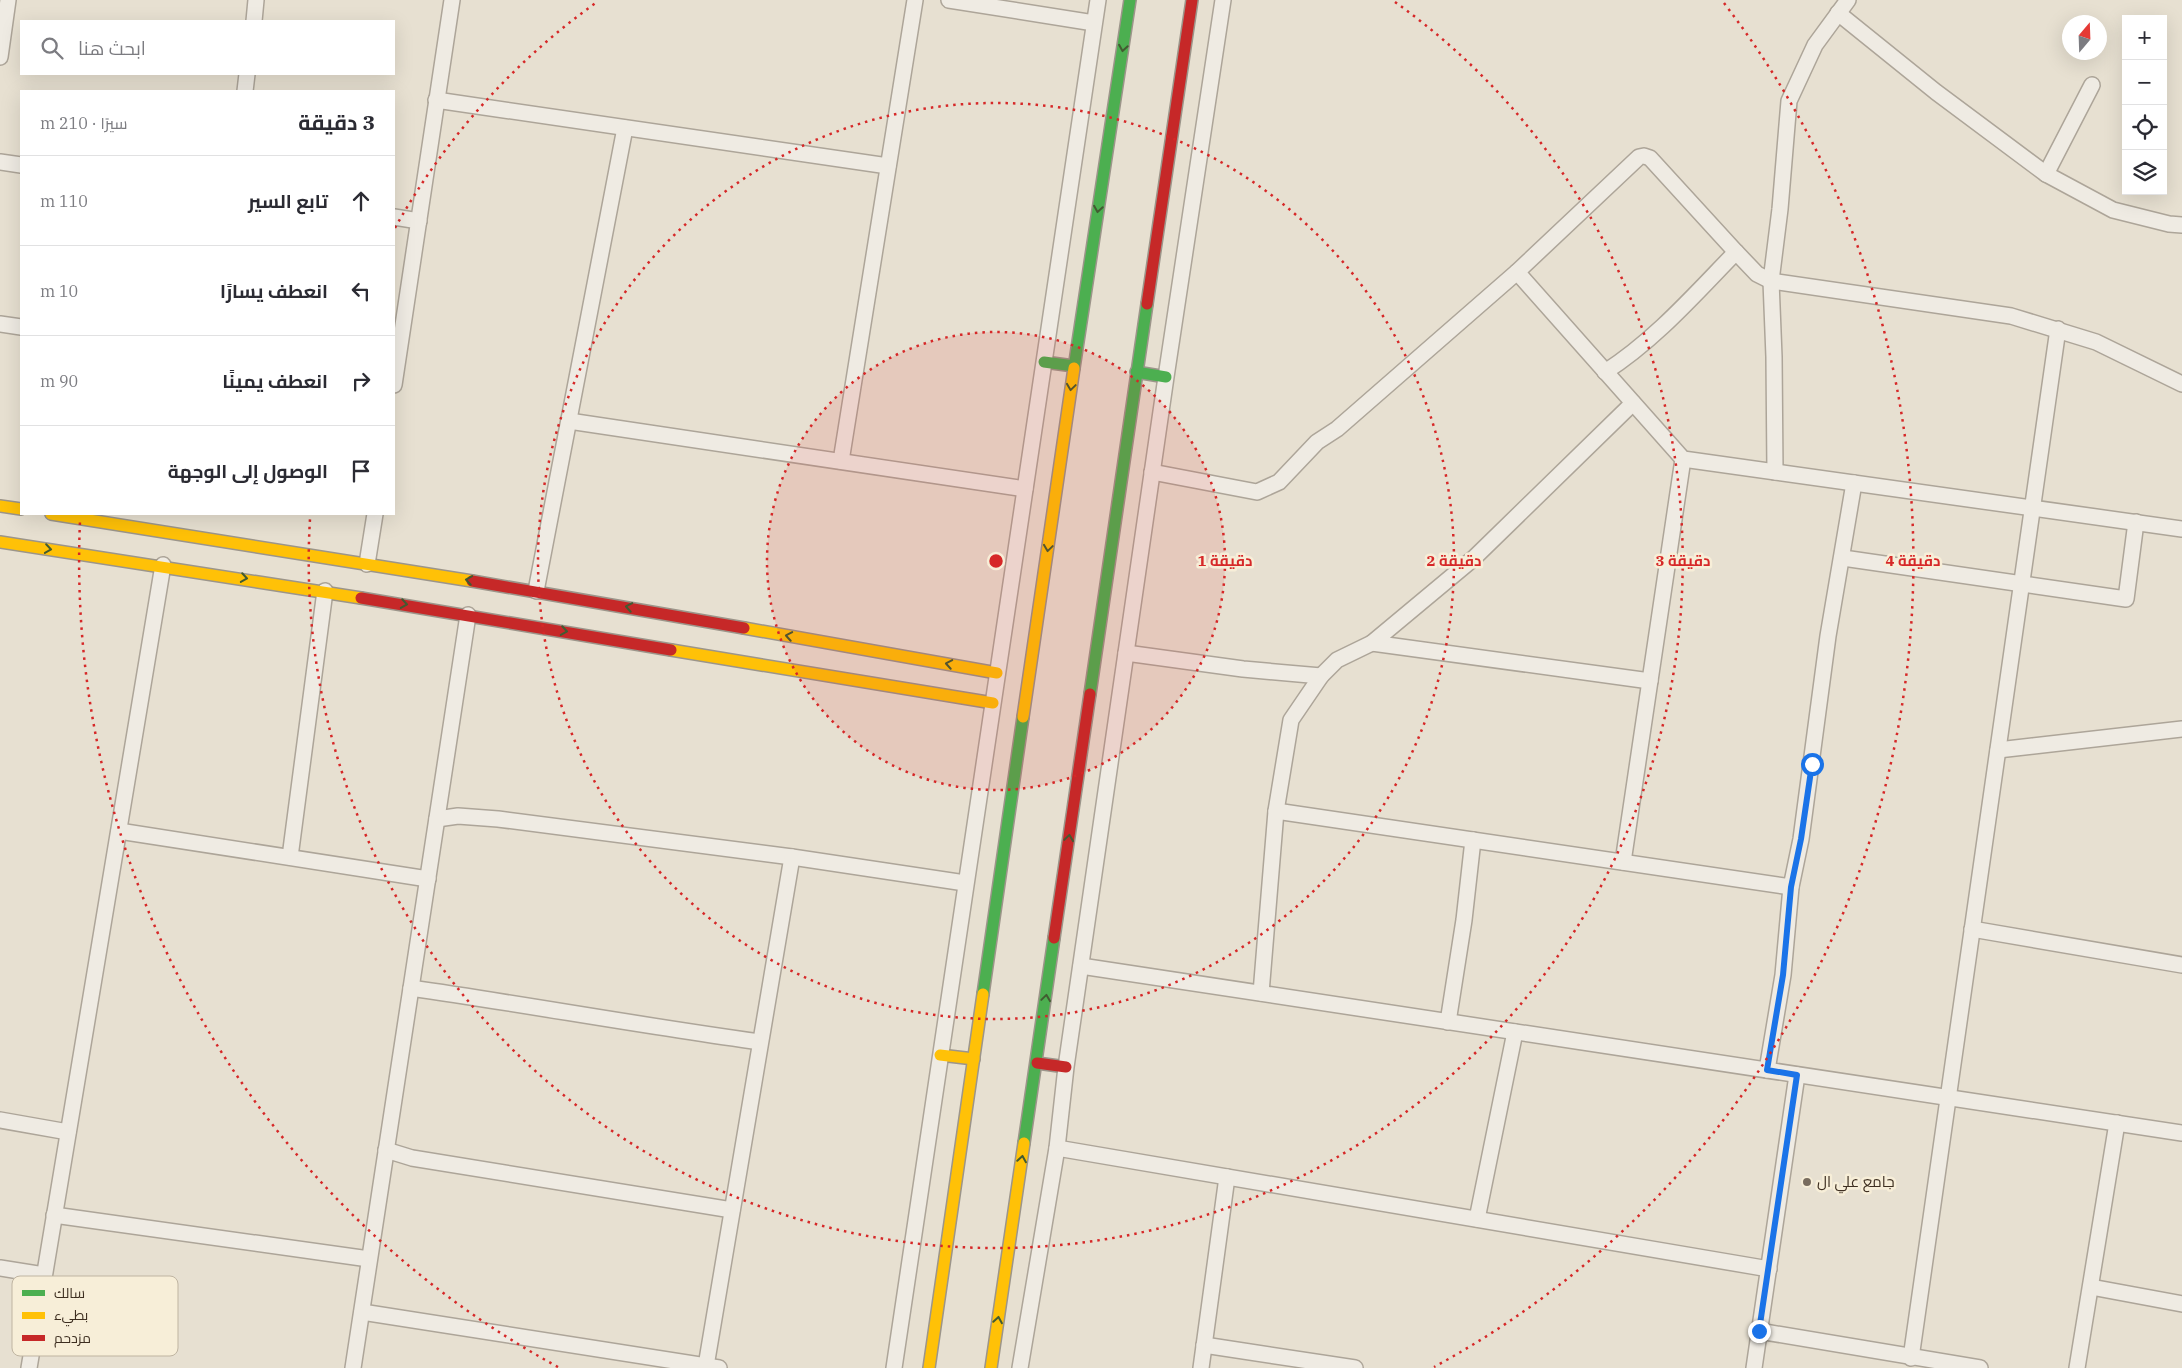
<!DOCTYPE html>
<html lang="ar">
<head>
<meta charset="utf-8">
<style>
	body { margin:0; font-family:"IBM Plex Serif",Cairo,serif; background:#f7f7f7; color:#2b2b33; direction:rtl }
	.controls { position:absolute; right:15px; top:15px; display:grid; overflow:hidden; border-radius:0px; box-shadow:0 5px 20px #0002 }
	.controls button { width:45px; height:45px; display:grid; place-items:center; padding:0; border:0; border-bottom:1px solid #e1e1e2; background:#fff; color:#2b2b33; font:25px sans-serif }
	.compass { position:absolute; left:2062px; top:15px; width:45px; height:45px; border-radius:50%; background:#fff; box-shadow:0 5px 20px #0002; rotate:19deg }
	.stop { position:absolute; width:15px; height:15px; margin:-11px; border:4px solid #1a73e8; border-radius:50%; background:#fff }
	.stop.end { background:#1a73e8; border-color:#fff; box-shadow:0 1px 5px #0008 }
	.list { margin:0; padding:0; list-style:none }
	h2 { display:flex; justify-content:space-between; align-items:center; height:65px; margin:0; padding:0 20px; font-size:21px }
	h2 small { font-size:16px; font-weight:400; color:#7c7c81 }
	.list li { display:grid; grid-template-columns:32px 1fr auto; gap:15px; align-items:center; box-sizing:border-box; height:90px; padding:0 20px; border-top:1px solid #e1e1e2 }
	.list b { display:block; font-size:19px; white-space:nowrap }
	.list em { font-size:16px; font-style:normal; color:#7c7c81 }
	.icon { flex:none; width:28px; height:28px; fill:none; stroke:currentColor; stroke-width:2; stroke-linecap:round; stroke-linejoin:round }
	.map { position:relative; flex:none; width:2182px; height:1368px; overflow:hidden; direction:ltr }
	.search { position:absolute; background:#fff; box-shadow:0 5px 20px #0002; left:20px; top:20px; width:375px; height:55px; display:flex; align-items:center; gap:12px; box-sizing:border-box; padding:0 18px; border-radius:0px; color:#7c7c81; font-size:19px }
	.panel { position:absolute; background:#fff; box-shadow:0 5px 20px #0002; left:20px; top:90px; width:375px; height:425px; border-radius:0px; direction:rtl }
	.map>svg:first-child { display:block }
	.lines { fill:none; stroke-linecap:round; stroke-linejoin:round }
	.street-casing { stroke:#ada599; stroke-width:18 }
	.fast-casing { stroke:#9c958a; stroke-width:14 }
	.slow-casing { stroke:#9c958a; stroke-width:14 }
	.jam-casing { stroke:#9c958a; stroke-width:14 }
	.street { stroke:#efebe3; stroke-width:15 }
	.fast { stroke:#4caf50; stroke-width:11 }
	.slow { stroke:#ffc107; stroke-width:11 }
	.jam { stroke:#c62828; stroke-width:11 }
	.oneway { stroke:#425b31 }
	.route { stroke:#1a73e8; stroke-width:6 }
	.ring { fill:none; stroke:#d62828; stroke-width:2.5; stroke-dasharray:2.5 5 }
	.poi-dot { fill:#786c5e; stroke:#f7eed8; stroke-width:2 }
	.labels { text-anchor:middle; stroke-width:5; stroke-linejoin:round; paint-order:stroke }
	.poi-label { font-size:15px; fill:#3d2e20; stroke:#f7eed8; text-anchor:start }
	.key { fill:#f7eed8; stroke:#bfb4a1; stroke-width:1 }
	.key-label { font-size:14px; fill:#3d2e20 }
	.centre { fill:#d62828; stroke:#f7eed8; stroke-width:2.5 }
	.ring-label { font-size:15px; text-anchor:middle; font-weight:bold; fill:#d62828; stroke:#f7eed8; stroke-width:5; stroke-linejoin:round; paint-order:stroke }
</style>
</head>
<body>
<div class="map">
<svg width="2182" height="1368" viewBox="0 0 2182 1368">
	<rect width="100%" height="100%" fill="#e7e0d1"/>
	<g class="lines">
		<defs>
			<g id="street">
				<path d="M949 0 1094 23"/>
				<path d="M1838 13 1936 92 2046 174 2113 210 2169 224 2182 225"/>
				<path d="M254 21 256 0"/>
				<path d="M0 57 8 0"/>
				<path d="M245 91 247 74"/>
				<path d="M436 100 888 166"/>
				<path d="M0 162 21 165"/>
				<path d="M2046 174 2092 85"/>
				<path d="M394 217 419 221"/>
				<path d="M1517 272 1683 459 2182 529"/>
				<path d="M0 324 21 327"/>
				<path d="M1605 372C1655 340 1695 294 1736 252L1757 274 1771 281 2011 316 2096 342 2182 384"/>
				<path d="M394 385 452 0"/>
				<path d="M569 421 1025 489"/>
				<path d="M841 461 915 0"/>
				<path d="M1152 472 1257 492 1279 482 1317 442 1337 429 1517 272 1639 157 1644 156 1650 158 1736 252"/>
				<path d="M1775 472 1774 357 1771 281 1780 209 1789 101 1815 45 1848 0"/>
				<path d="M1843 558 2126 599 2136 522"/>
				<path d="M367 564 375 514"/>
				<path d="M536 591 625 128"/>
				<path d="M1372 643 1650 681"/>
				<path d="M1126 653 1243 669 1321 676"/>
				<path d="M1998 750 2182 729"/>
				<path d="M1276 811 1791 887"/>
				<path d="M437 819 458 816 498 819 792 857 965 883"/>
				<path d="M119 831 428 879"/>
				<path d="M290 857 325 591"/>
				<path d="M1623 862 1683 459"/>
				<path d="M1972 929 2182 965"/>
				<path d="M1081 966 2182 1133"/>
				<path d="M411 988C528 1005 643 1026 760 1042"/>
				<path d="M1261 993 1276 811 1291 720 1321 676 1337 660 1372 643 1474 558 1633 403"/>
				<path d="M1448 1022 1464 920 1473 840"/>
				<path d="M1767 1070 1783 975 1791 887 1801 839 1828 636 1854 483"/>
				<path d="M0 1120 68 1132"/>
				<path d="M1057 1148 1769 1269"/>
				<path d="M386 1150 412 1158 732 1210"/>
				<path d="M54 1215 369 1259"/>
				<path d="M1477 1219 1515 1032"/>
				<path d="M0 1268 44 1275"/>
				<path d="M2091 1287 2182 1304"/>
				<path d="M362 1312 719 1368"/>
				<path d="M1759 1331 1980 1368"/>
				<path d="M1204 1345 1355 1368"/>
				<path d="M1911 1358 2058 329"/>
				<path d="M706 1366 792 857"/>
				<path d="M29 1368 163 565"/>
				<path d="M353 1368 468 615"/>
				<path d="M894 1368 1098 0"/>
				<path d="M1020 1368 1057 1148 1066 1067 1166 377 1223 0"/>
				<path d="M1201 1368 1227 1177"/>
				<path d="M1754 1368 1797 1075"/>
				<path d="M2077 1368 2117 1123"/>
			</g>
			<g id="fast">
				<path d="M1044 362 1074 366"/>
				<path d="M1074 368 1130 0"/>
				<path d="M1136 372 1166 377"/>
				<path d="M1090 694 1147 304"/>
				<path d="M983 994 1023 717"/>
				<path d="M1024 1143 1054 938"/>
			</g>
			<g id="slow">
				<path d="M0 506 21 509"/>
				<path d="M51 514 472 581"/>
				<path d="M0 542 361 598"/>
				<path d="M744 628 997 673"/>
				<path d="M671 650 993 703"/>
				<path d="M1023 717 1074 368"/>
				<path d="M940 1055 974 1059"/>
				<path d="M929 1368 983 994"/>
				<path d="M991 1368 1024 1143"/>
			</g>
			<g id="jam">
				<path d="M1147 304 1192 0"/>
				<path d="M472 581 744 628"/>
				<path d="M361 598 671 650"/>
				<path d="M1054 938 1090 694"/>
				<path d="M1037 1063 1066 1067"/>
			</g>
		</defs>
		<!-- street casing -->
		<use href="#street" class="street-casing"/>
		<!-- fast casing -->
		<use href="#fast" class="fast-casing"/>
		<!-- slow casing -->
		<use href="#slow" class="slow-casing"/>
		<!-- jam casing -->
		<use href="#jam" class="jam-casing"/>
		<!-- street -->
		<use href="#street" class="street"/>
		<!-- fast -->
		<use href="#fast" class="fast"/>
		<!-- slow -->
		<use href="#slow" class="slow"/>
		<!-- jam -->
		<use href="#jam" class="jam"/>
	</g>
	<!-- one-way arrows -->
	<defs><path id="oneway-chevron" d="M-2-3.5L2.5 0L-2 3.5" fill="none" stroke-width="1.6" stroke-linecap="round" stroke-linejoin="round" transform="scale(1.25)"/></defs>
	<g class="oneway">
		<use href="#oneway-chevron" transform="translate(1123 48) rotate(99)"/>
		<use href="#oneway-chevron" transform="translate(1098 209) rotate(99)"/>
		<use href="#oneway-chevron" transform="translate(1071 387) rotate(98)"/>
		<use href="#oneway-chevron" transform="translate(1048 548) rotate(98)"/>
		<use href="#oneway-chevron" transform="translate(48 549) rotate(8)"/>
		<use href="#oneway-chevron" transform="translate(244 578) rotate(9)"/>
		<use href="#oneway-chevron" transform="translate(469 580) rotate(-171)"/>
		<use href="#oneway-chevron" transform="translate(404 604) rotate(9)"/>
		<use href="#oneway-chevron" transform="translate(629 607) rotate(-170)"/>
		<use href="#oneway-chevron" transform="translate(564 631) rotate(9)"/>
		<use href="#oneway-chevron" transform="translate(789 636) rotate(-170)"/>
		<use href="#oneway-chevron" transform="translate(949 664) rotate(-170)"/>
		<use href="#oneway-chevron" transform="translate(1069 838) rotate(-82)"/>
		<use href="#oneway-chevron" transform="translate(1046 998) rotate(-82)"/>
		<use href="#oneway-chevron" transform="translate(1022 1159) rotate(-81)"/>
		<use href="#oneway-chevron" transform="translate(998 1320) rotate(-81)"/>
	</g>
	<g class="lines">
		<!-- route -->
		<path class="route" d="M1759 1331 1797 1075 1767 1070 1783 975 1791 887 1801 839 1812 764"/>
	</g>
	<!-- distance rings -->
	<circle cx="996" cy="561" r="229" fill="#d62828" fill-opacity=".12"/>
	<g class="ring">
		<circle cx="996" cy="561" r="229"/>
		<circle cx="996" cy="561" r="458"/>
		<path d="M395 228A687 687 0 0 1 597 2M1395 2A687 687 0 1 1 310 519"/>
		<path d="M558 1367A917 917 0 0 1 80 521M1724 3A917 917 0 0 1 1434 1367"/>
	</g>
	<!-- markers -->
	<circle class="poi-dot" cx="1807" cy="1182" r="5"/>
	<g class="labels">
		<!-- poi labels -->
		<g class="poi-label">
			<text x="1817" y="1187">جامع علي ال</text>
		</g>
	</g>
	<!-- legend -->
	<rect x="12" y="1276" width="166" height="80" rx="8" class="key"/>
	<rect x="22" y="1290" width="23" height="6" fill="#4caf50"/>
	<rect x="22" y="1312" width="23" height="7" fill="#ffc107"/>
	<rect x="22" y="1335" width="23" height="6" fill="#c62828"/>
	<g class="key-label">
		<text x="54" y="1298">سالك</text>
		<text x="54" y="1320">بطيء</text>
		<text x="54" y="1343">مزدحم</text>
	</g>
	<circle cx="996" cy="561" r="8" class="centre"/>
	<g class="ring-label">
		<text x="1225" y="566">1 دقيقة</text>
		<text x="1454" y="566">2 دقيقة</text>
		<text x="1683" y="566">3 دقيقة</text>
		<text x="1913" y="566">4 دقيقة</text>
	</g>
</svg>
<div class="controls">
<button>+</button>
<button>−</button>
<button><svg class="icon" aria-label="locate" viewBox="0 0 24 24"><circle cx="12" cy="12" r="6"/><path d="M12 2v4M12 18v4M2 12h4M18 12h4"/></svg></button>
<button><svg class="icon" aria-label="layers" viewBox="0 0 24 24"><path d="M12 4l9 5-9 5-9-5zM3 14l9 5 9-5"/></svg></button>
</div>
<svg class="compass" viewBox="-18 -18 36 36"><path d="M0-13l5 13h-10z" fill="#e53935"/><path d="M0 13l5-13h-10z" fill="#7c7c81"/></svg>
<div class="stop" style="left:1812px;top:764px"></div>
<div class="stop end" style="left:1759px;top:1331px"></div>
<div class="search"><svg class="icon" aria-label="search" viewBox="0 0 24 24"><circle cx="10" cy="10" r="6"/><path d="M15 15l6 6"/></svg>ابحث هنا</div>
<section class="panel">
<h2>3 دقيقة<small>سيرًا · 210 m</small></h2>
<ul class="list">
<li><svg class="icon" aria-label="ahead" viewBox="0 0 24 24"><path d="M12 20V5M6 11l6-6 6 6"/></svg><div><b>تابع السير</b></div><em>110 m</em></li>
<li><svg class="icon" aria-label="left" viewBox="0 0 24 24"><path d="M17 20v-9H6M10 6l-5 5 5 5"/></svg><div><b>انعطف يسارًا</b></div><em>10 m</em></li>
<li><svg class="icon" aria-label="right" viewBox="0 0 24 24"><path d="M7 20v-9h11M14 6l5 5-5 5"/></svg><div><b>انعطف يمينًا</b></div><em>90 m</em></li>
<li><svg class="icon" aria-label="arrive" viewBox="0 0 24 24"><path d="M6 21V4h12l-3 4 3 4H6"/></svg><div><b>الوصول إلى الوجهة</b></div></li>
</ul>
</section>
</div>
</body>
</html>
